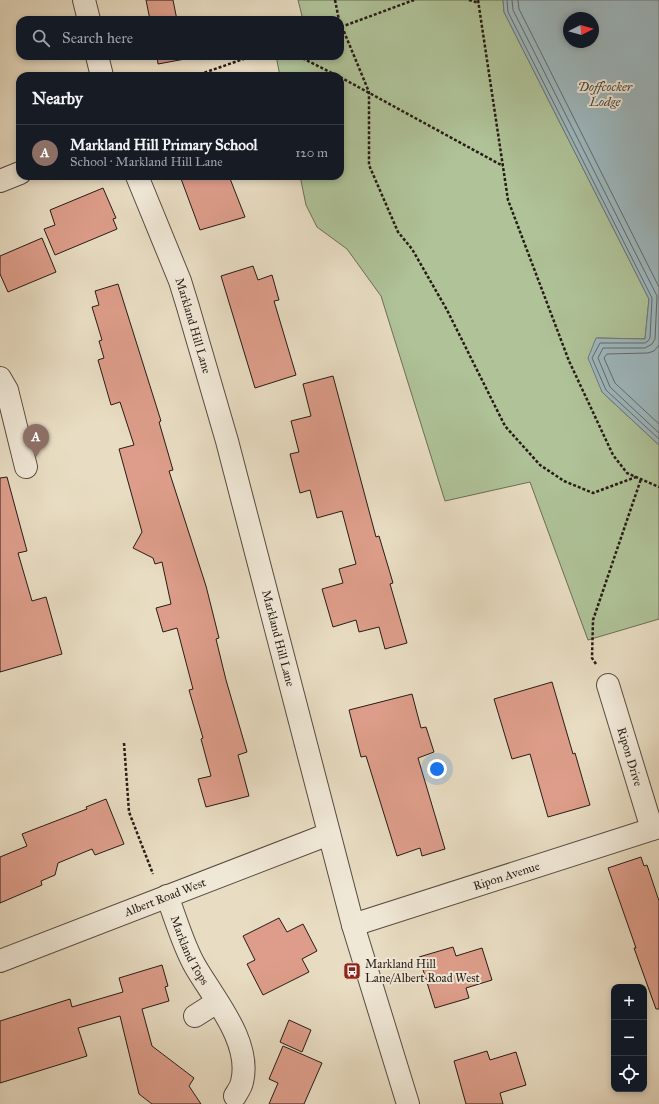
<!DOCTYPE html>
<html lang="en">
<head>
<meta charset="utf-8">
<style>
	body { margin:0; font-family:"IM FELL Great Primer",serif; background:#20242c; color:#f1f3f6 }
	.controls { position:absolute; right:12px; bottom:12px; display:grid; overflow:hidden; border-radius:8px; box-shadow:0 2px 6px #0003 }
	.controls button { width:36px; height:36px; display:grid; place-items:center; padding:0; border:0; border-bottom:1px solid #363941; background:#171b24; color:#f1f3f6; font:20px sans-serif }
	.compass { position:absolute; left:563px; top:12px; width:36px; height:36px; border-radius:50%; background:#171b24; box-shadow:0 2px 6px #0003; rotate:84deg }
	.you { position:absolute; left:437px; top:769px; width:14px; height:14px; margin:-10px; border:3px solid #fff; border-radius:50%; background:#1a73e8; box-shadow:0 0 0 6px #1a73e833 }
	.badge { display:grid; place-items:center; width:26px; height:26px; border-radius:50%; background:#c59692; color:#fff; font-size:13px; font-weight:700 }
	.pin { position:absolute; translate:-50% -33px; filter:drop-shadow(0 1px 2px #0008) }
	.pin::after { content:''; position:absolute; top:21px; width:14px; height:12px; background:inherit; clip-path:polygon(0 0,100% 0,50% 100%) }
	.list { margin:0; padding:0; list-style:none }
	h2 { display:flex; justify-content:space-between; align-items:center; height:52px; margin:0; padding:0 16px; font-size:17px }
	h2 small { font-size:13px; font-weight:400; color:#9ea1a6 }
	.list li { display:grid; grid-template-columns:26px 1fr auto; gap:12px; align-items:center; box-sizing:border-box; height:56px; padding:0 16px; border-top:1px solid #363941 }
	.list b { display:block; font-size:15px; white-space:nowrap }
	.list p { margin:0; font-size:13px; white-space:nowrap; color:#9ea1a6 }
	.list em { font-size:13px; font-style:normal; color:#9ea1a6 }
	.icon { flex:none; width:22px; height:22px; fill:none; stroke:currentColor; stroke-width:2; stroke-linecap:round; stroke-linejoin:round }
	.map { position:relative; flex:none; width:659px; height:1104px; overflow:hidden }
	.search { position:absolute; background:#171b24; box-shadow:0 2px 6px #0003; left:16px; top:16px; width:328px; height:44px; display:flex; align-items:center; gap:10px; box-sizing:border-box; padding:0 14px; border-radius:12px; color:#9ea1a6; font-size:15px }
	.panel { position:absolute; background:#171b24; box-shadow:0 2px 6px #0003; left:16px; top:72px; width:328px; height:108px; border-radius:12px }
	.map>svg:first-child { display:block }
	.green { fill:#afc298; stroke:#6b6e57 }
	.water { fill:#9db8bf; stroke:#6e797b; fill-rule:evenodd }
	.lines { fill:none; stroke-linecap:round; stroke-linejoin:round }
	.shore { stroke:#626a6a; stroke-width:1 }
	.building { fill:#dd9d8a; stroke:#271b16 }
	.minor-casing { stroke:#574b41; stroke-width:24 }
	.path { stroke:#271b16; stroke-width:2.5; stroke-dasharray:3 2; stroke-linecap:butt }
	.minor { stroke:#f0e8d7; stroke-width:22 }
	.labels { text-anchor:middle; stroke-width:4; stroke-linejoin:round; paint-order:stroke }
	.street-label { font-size:12px; fill:#271b16; stroke:#f0e8d7 }
	.poi-label { font-size:12px; fill:#271b16; stroke:#f0e8d7; text-anchor:start }
	.water-label { font-size:13px; font-style:italic; fill:#4a4a49; stroke:#f0e8d7 }
</style>
</head>
<body>
<div class="map">
<svg width="659" height="1104" viewBox="0 0 659 1104">
	<rect width="100%" height="100%" fill="#e8dcc2"/>
	<filter id="stains"><feTurbulence type="fractalNoise" baseFrequency=".005" numOctaves="4"/><feColorMatrix values="0 0 0 0 .2 0 0 0 0 .09 0 0 0 0 .02 0 0 0 .5 -.17"/></filter>
	<radialGradient id="worn" r=".72"><stop offset=".6" stop-color="#630" stop-opacity="0"/><stop offset="1" stop-color="#630" stop-opacity=".3"/></radialGradient>
	<!-- green -->
	<path class="green" d="M298 0H503L504 12 649 299 645 339 597 338 602 392 659 445V619L588 640 530 482 445 501 381 296 347 249 317 227 306 205 300 176H340V76H280L276 56H340V20H291L302 16Z"/>
	<!-- water -->
	<path class="water" d="M503 0H659V445L602 392 588 358 596 338 645 339 649 299 504 12ZM569 18H593V42H569Z"/>
	<g class="lines">
		<!-- shore -->
		<g class="shore">
			<path d="M507 0 508 12 652 298 650 338 648 341 645 343H600L592 358 606 390 659 439"/>
			<path d="M512 0 513 10 657 296 655 339 652 344 645 348H603L598 358 610 387 659 433"/>
			<path d="M518 0 519 9 659 287"/>
			<path d="M659 345 654 351 648 353 607 354 604 358 615 383 659 424"/>
		</g>
	</g>
	<!-- building -->
	<g class="building">
		<path d="M146 0H173L177 20H150Z"/>
		<path d="M157 56H184L185 59 158 64Z"/>
		<path d="M180 176H229L245 217 200 230Z"/>
		<path d="M103 188 116 218 113 219 117 229 55 255 44 229 55 225 50 210Z"/>
		<path d="M42 238 56 272 8 292 0 274V256Z"/>
		<path d="M253 266 258 280 272 275 279 300 274 301 296 375 255 388 221 276Z"/>
		<path d="M118 284 161 421 159 422 173 470 169 471 206 586 219 638 216 639 226 680 247 752 238 755 249 796 206 807 198 779 211 776 201 739 203 738 189 690 193 689 177 628 163 632 156 608 171 604 162 562 155 564 153 558 133 548 142 532 119 449 134 445 120 402 111 405 98 360 104 358 99 341 102 340 92 307 99 305 95 291Z"/>
		<path d="M333 376 376 537 379 536 393 583 390 584 407 643 385 649 379 627 359 632 356 620 333 627 322 589 343 583 339 569 356 564 342 511 317 518 310 490 300 493 290 454 299 452 291 421 311 416 303 384Z"/>
		<path d="M7 477 27 551 18 553 32 601 46 597 62 654 0 672V478Z"/>
		<path d="M552 682 573 754 575 753 590 805 548 817 530 754 512 759 494 699Z"/>
		<path d="M412 694 421 728 426 727 434 752 418 758 445 849 422 856 420 848 397 856 366 756 361 757 349 710Z"/>
		<path d="M106 799 124 844 95 855 92 849 58 863 55 875 41 881 42 885 0 903V857L27 846 22 834 87 809 86 807Z"/>
		<path d="M641 857 644 866 647 865 659 901V1009H656L634 948H636L608 868Z"/>
		<path d="M279 918 287 932 303 924 317 951 302 959 309 972 263 995 247 964 255 960 243 936Z"/>
		<path d="M453 947 456 956 482 948 492 980 466 988 469 998 435 1008 419 957Z"/>
		<path d="M162 965 168 986 165 987 169 1001 142 1009 152 1046 194 1078 189 1086 201 1104H152L139 1094 120 1016 78 1028 87 1056 0 1083V1021L70 999 72 1007 123 992 119 978Z"/>
		<path d="M289 1020 311 1030 302 1052 280 1042Z"/>
		<path d="M283 1046 322 1063 304 1104H269L278 1083 269 1079Z"/>
		<path d="M487 1051 490 1060 516 1052 526 1085 500 1093 503 1104H466L454 1061Z"/>
	</g>
	<g class="lines">
		<defs>
			<g id="minor">
				<path d="M84 0 89 20"/>
				<path d="M97 56 102 76"/>
				<path id="s1" d="M137 176 180 281 188 307 227 441 353 925 408 1104"/>
				<path d="M0 181 20 173"/>
				<path d="M0 378 7 390 26 467"/>
				<path id="s2" d="M608 685 652 829"/>
				<path id="s3" d="M167 896C176 919 183 945 195 966 214 999 252 1042 242 1082 241 1087 238 1091 235 1096"/>
				<path id="s4" d="M353 925 659 827"/>
				<path id="s5" d="M0 961 329 834"/>
				<path d="M195 1016 217 1002"/>
			</g>
		</defs>
		<!-- minor casing -->
		<use href="#minor" class="minor-casing"/>
		<!-- path -->
		<g class="path">
			<path d="M335 0 339 20"/>
			<path d="M469 0 479 3"/>
			<path d="M478 0 508 200 569 361 613 455 627 473 659 487"/>
			<path d="M340 22 369 92V165L398 232 412 249 447 310 505 426 540 465 564 481 593 493 636 477"/>
			<path d="M341 27 414 0"/>
			<path d="M298 56 338 76"/>
			<path d="M195 76 252 56"/>
			<path d="M340 77 503 166"/>
			<path d="M596 664 592 658 593 620 641 479"/>
			<path d="M124 743 129 812 153 874"/>
		</g>
		<!-- minor -->
		<use href="#minor" class="minor"/>
	</g>
	<!-- icons -->
	<defs>
		<symbol id="bus-square" viewBox="-11 -11 22 22"><rect x="-9" y="-9" width="18" height="18" rx="4" fill="#8f2418" stroke="#f0e8d7"/><path d="M-5-6H5V4H4V6H2V4H-2V6H-4V4H-5ZM-3.5-4V0h7V-4ZM-3.5 1.2v1.5H-2V1.2ZM2 1.2v1.5H3.5V1.2Z" fill="#fff"/></symbol>
	</defs>
	<g fill-rule="evenodd">
		<use href="#bus-square" x="342" y="961" width="20" height="20"/>
	</g>
	<g class="labels">
		<!-- street labels -->
		<g class="street-label">
			<text dy="4" stroke="none"><textPath href="#s1" startOffset="160">Markland Hill Lane</textPath></text>
			<text dy="4" stroke="none"><textPath href="#s1" startOffset="484">Markland Hill Lane</textPath></text>
			<text dy="4" stroke="none"><textPath href="#s2" startOffset="75">Ripon Drive</textPath></text>
			<text dy="4" stroke="none"><textPath href="#s4" startOffset="161">Ripon Avenue</textPath></text>
			<text dy="4" stroke="none"><textPath href="#s5" startOffset="177">Albert Road West</textPath></text>
			<text dy="4" stroke="none"><textPath href="#s3" startOffset="59">Markland Tops</textPath></text>
		</g>
		<!-- poi labels -->
		<g class="poi-label">
			<text x="365" y="968">Markland Hill<tspan x="365" dy="14">Lane/Albert Road West</tspan></text>
		</g>
		<!-- water labels -->
		<g class="water-label">
			<text x="605" y="91">Doffcocker<tspan x="605" dy="15">Lodge</tspan></text>
		</g>
	</g>
	<rect width="100%" height="100%" filter="url(#stains)"/>
	<rect width="100%" height="100%" fill="url(#worn)"/>
</svg>
<div class="controls">
<button>+</button>
<button>−</button>
<button><svg class="icon" aria-label="locate" viewBox="0 0 24 24"><circle cx="12" cy="12" r="6"/><path d="M12 2v4M12 18v4M2 12h4M18 12h4"/></svg></button>
</div>
<svg class="compass" viewBox="-18 -18 36 36"><path d="M0-13l5 13h-10z" fill="#e53935"/><path d="M0 13l5-13h-10z" fill="#9ea1a6"/></svg>
<div class="you"></div>
<div class="pin badge" style="left:36px;top:457px;background:#8d6e63">A</div>
<div class="search"><svg class="icon" aria-label="search" viewBox="0 0 24 24"><circle cx="10" cy="10" r="6"/><path d="M15 15l6 6"/></svg>Search here</div>
<section class="panel">
<h2>Nearby<small></small></h2>
<ul class="list">
<li><span class="badge" style="background:#8d6e63">A</span><div><b>Markland Hill Primary School</b><p>School · Markland Hill Lane</p></div><em>120 m</em></li>
</ul>
</section>
</div>
</body>
</html>
